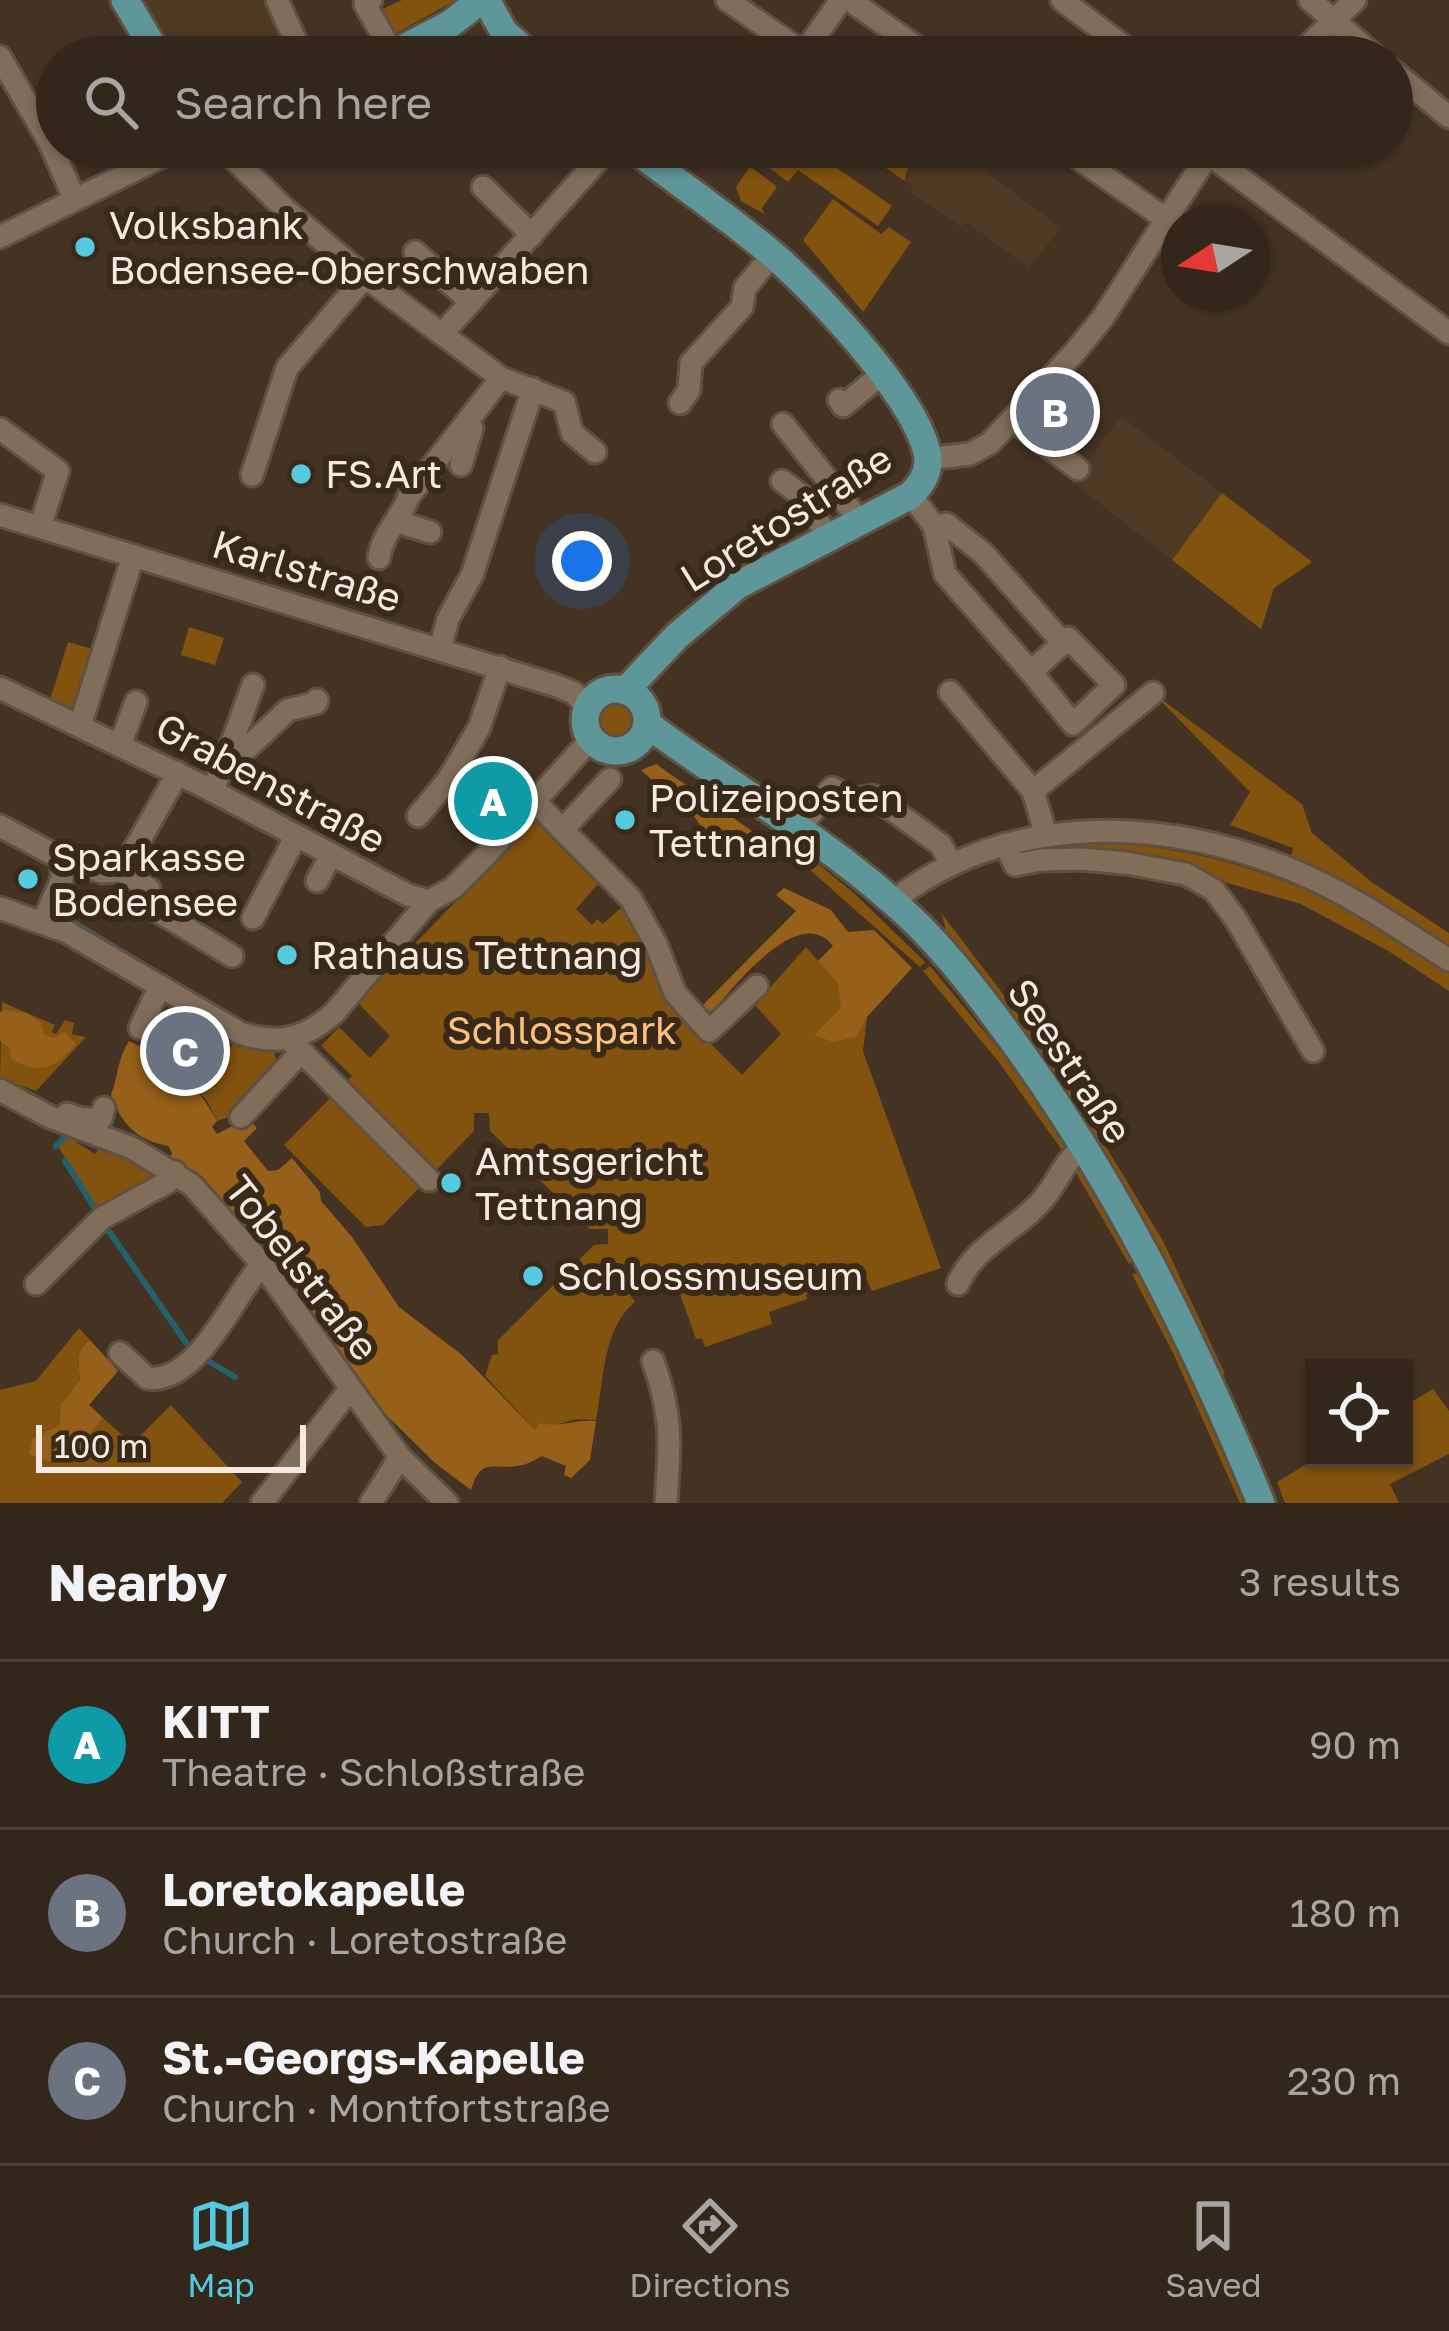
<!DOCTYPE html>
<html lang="en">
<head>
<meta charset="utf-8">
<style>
	body { margin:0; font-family:"Golos Text",sans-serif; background:#3e3227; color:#f1f3f6 }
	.controls { position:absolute; right:36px; bottom:36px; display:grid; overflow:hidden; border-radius:0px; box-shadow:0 3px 9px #0004 }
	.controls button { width:108px; height:108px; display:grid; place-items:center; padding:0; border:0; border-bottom:3px solid #4e4339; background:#33261a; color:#f1f3f6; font:60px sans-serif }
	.compass { position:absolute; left:1161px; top:204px; width:108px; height:108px; border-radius:50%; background:#33261a; box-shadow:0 3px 9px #0004; rotate:258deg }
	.scale { position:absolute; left:36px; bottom:30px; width:270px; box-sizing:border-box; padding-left:12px; border:6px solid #f4eadf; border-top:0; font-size:33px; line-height:42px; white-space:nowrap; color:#f4eadf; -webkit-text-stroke:9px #392918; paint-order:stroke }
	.you { position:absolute; left:582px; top:561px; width:42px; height:42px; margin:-30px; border:9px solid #fff; border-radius:50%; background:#1a73e8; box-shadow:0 0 0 18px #1a73e833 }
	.badge { display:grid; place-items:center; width:78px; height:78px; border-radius:50%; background:#55cadf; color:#fff; font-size:39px; font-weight:700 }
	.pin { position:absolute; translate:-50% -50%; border:6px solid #fff; box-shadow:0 3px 12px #0006 }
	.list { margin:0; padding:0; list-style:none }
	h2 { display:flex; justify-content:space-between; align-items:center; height:156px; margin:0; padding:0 48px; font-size:51px }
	h2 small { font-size:39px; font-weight:400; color:#a9a5a2 }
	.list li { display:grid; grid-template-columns:78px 1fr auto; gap:36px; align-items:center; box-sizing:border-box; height:168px; padding:0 48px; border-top:3px solid #4e4339 }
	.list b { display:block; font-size:45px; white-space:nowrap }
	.list p { margin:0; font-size:39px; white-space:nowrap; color:#a9a5a2 }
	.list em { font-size:39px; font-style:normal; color:#a9a5a2 }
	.icon { flex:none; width:66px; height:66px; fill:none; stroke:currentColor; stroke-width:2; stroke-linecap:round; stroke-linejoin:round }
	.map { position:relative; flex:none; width:1449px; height:1503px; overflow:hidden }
	.search { position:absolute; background:#33261a; box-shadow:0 3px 9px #0004; left:36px; right:36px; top:36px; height:132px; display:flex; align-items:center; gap:30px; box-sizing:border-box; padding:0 42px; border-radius:66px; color:#a9a5a2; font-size:45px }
	.sheet { height:660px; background:#33261a }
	nav { display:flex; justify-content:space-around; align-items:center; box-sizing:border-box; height:168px; border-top:3px solid #4e4339; background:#33261a; font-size:33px; color:#a9a5a2 }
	nav a { display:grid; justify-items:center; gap:6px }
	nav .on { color:#55cadf }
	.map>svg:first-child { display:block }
	.built { fill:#4e3922 }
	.green { fill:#82520f }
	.forest { fill:#96601b }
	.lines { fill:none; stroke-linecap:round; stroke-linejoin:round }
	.stream { stroke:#25616c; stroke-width:6 }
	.minor-casing { stroke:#5f5141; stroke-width:27 }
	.major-casing { stroke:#5f5141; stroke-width:33 }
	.minor { stroke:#806e5b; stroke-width:21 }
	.major { stroke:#5e9699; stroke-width:27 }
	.poi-dot { fill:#55cadf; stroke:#392918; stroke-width:4.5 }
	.labels { text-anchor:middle; stroke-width:12; stroke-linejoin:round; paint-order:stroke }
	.poi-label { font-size:39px; fill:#f4eadf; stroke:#392918; text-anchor:start }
	.street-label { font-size:39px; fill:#f4eadf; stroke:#392918 }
	.park-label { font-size:39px; fill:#fec17f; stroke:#392918 }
</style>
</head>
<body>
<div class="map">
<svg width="1449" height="1503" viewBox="0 0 1449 1503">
	<rect width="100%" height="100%" fill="#432"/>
	<!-- built -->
	<g class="built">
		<path d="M139 0H284L311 57H174Z"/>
		<path d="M922 147H953L1061 228 1029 268 966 222 961 227 912 193 911 185 905 181 906 172Z"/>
		<path d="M1121 416 1312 562 1274 588 1261 629 1072 482Z"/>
	</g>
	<!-- green -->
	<g class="green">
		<path d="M402 0H456L393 35 380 10Z"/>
		<path d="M757 147H851L837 168 892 206 878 226 798 170 788 182 752 155Z"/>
		<path d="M855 147H922L906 172 905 181Z"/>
		<path d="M750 166 777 187 762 208 764 214 741 201 736 187Z"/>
		<path d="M833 199 881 234 889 227 911 242 863 312 803 240Z"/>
		<path d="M1222 493 1312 562 1274 588 1261 629 1172 560Z"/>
		<path d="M189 627 224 638 215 665 181 655Z"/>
		<path d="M68 642 96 650 76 718 49 703Z"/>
		<path d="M1153 693 1302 804 1312 833 1373 883 1449 933V950L1290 861 1293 848 1230 825 1250 792Z"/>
		<circle cx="615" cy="722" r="19"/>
		<path d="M536 811 604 877 576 909 592 925 597 919 603 924 624 905 670 1003 742 1075 781 1034 755 1005 806 947 867 1017 863 1051 941 1268 872 1291 867 1280 834 1290 827 1287 806 1294 807 1299 769 1312 772 1324 705 1347 702 1338 696 1339 675 1280 630 1295 635 1302C602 1329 604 1382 596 1420L576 1419 536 1431 485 1376 492 1355 498 1354V1340L594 1245 608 1244V1229H590L490 1131 489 1113H474V1131L383 1225 366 1227 284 1145 352 1076 321 1046 339 1027 370 1058 390 1036 360 1005 362 998 495 861Z"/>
		<path d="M790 841 855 894 925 962 920 967 793 855Z"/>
		<path d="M1070 842C1224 843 1322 888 1449 971V991L1390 952 1301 904 1178 869 1026 854 1042 845Z"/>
		<path d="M942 914 1025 1023 1076 1099H1069L1012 1013 946 932Z"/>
		<path d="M930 966 1016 1070 1066 1144 1062 1150 998 1061 923 971Z"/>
		<path d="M2 1002 55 1025 52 1032 56 1034 65 1020 74 1023 72 1034 86 1037 36 1091 0 1078Z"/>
		<path d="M131 1039 168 1060 171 1056 207 1080 233 1044 274 1051 277 1064 234 1115 217 1121 207 1101 175 1066Z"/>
		<path d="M1080 1104 1163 1241 1225 1374 1219 1376 1077 1109Z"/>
		<path d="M72 1130 78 1133 76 1142 95 1154 103 1142 162 1173 101 1214 57 1145Z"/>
		<path d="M1080 1165 1136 1261 1129 1264 1072 1166Z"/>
		<path d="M1141 1273 1192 1374 1248 1503H1240L1173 1353 1132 1274Z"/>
		<path d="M79 1328 90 1340C74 1352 79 1362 80 1380L61 1404 59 1425 33 1438 79 1462 91 1433 103 1418 132 1444 171 1405 242 1482 222 1503H0V1390L36 1381Z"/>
		<path d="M1433 1389 1449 1411V1454L1390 1484 1399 1503H1285L1277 1482 1317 1458H1404V1406Z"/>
	</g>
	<!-- forest -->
	<g class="forest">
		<path d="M656 764 762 838 751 855 739 854 721 836 702 828 684 801 656 797 651 779 641 770Z"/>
		<path d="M784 888 831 910 848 932 874 930 912 968 867 1017 856 1037 833 1042 814 1035 841 1008 838 984 818 961 833 946C798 900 728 994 706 1019L699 1009 796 911 776 895Z"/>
		<path d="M4 1010 26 1013 41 1023 44 1034 53 1038 65 1032 76 1044C54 1068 43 1076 11 1059L10 1048 0 1041V1012Z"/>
		<path d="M129 1041C169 1061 196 1082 217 1121L212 1127 217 1134 248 1118 257 1128 244 1141 268 1171 278 1170 292 1158 320 1192 321 1201 352 1237 399 1307 462 1355 535 1430 540 1423C560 1428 575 1419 596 1421L590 1460 571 1478 564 1475 566 1466 542 1456C536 1459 529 1464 522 1465 494 1472 482 1454 471 1490L435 1463 371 1400 169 1161 172 1153 168 1146C137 1140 122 1125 111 1095 118 1077 118 1057 129 1041Z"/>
		<path d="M90 1340 118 1371 89 1405 103 1418 91 1433 79 1462H52L29 1454 33 1438 59 1425 61 1404 80 1380C79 1362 74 1352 90 1340Z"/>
	</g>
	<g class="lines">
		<!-- stream -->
		<g class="stream">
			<path d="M60 914 156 972"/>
			<path d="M56 1146 70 1131"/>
			<path d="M65 1161 97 1212"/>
			<path d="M104 1224 187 1344"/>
			<path d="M203 1358 235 1377"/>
		</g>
		<defs>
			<g id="minor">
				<path d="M277 0 303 57"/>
				<path d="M371 0 365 4 393 54"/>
				<path d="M727 0 804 53"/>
				<path d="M849 0 931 57"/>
				<path d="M1062 0 1138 57"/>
				<path d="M1310 0 1376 57"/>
				<path d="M428 37 442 57"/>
				<path d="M0 57 50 143 74 198"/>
				<path d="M801 57 841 0"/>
				<path d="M1296 57 1355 0"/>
				<path d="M1392 70 1449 117"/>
				<path d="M222 147 286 210 365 277 501 378 564 402 572 433 595 452"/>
				<path d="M1062 147 1166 219"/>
				<path d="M738 152 741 147"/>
				<path d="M1208 154 1449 333"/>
				<path d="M483 187 532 235"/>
				<path d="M0 237 181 147"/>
				<path d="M415 252 471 302"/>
				<path d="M442 334 610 147"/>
				<path d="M839 400 843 406 882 374"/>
				<path d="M680 403 689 390 691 363 742 307 745 288 773 254"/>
				<path d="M1012 420 1078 469"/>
				<path d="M783 424 861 522"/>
				<path d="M0 429 58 471 40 527"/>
				<path d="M928 459 970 454 990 443 1074 353 1102 319 1213 147"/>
				<path d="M461 465 472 428"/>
				<path d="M252 475 287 368 365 277"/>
				<path d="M782 481 801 495 829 538"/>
				<path d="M911 495 934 526 945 574 1031 672 1063 643 983 553 946 524 934 526"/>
				<path d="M0 515 557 686 574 693 587 707"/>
				<path d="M398 522 430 532"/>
				<path d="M379 558C381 536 401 518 409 496L501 378"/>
				<path d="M440 649 448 619 472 575 533 389"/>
				<path d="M1031 672 1073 724 1114 685 1068 638 1063 643"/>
				<path d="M0 688 203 786 408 895 429 901"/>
				<path d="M950 692 1033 791 1046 835"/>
				<path d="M80 726 133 556"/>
				<path d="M120 745 136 702"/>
				<path d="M226 759 253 685"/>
				<path d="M212 791 226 759 245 750 288 710 316 703 317 700"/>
				<path d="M1033 791 1153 693"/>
				<path d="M534 801 631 899 656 944 675 993 709 1031 757 986"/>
				<path d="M418 816 448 780 479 728 500 667"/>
				<path d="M0 826 62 859 102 872 122 871 149 889 148 905 232 956"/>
				<path d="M564 828 610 779"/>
				<path d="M799 828 832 788 853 799 873 796 941 845 951 864"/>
				<path d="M1005 844 1015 865 1040 860 1081 859 1126 863 1186 874 1214 890 1235 918 1313 1051"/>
				<path d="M122 871 178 773"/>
				<path d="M317 881 331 855"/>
				<path d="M893 901C1011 809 1174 816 1306 876 1356 898 1403 931 1449 960"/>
				<path d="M0 908 67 932 240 1033C279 1046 305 1039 335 1012L429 901 453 888 488 853 591 739"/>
				<path d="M253 918 296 836"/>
				<path d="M43 922 62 879V859"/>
				<path d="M140 1028 160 986"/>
				<path d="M290 1040 429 1180"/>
				<path d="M0 1090 50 1117 132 1148 192 1185 262 1264 400 1457 447 1503"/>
				<path d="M67 1114 81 1119H101L104 1108"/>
				<path d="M241 1117 301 1052"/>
				<path d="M36 1284 102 1218 168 1182 175 1172"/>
				<path d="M958 1284C974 1245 1018 1230 1044 1198 1059 1180 1064 1161 1084 1146"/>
				<path d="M120 1353 147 1378C197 1385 233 1297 262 1264"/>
				<path d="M653 1361C673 1416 670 1445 666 1503"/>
				<path d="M262 1503 350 1389"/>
				<path d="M371 1503 400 1457"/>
			</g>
			<g id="major">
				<path d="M125 0 159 57"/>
				<path d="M486 0 504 32 532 57"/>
				<path d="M387 57 450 24 481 0"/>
				<circle cx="616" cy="720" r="31"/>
				<path d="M625 691 677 636 738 585 911 495C920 485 927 476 928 463 929 411 817 293 778 259 732 219 680 185 632 147"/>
				<path d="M647 724C727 784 815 833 891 900 935 937 971 984 1005 1030 1112 1175 1193 1337 1261 1503"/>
			</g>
		</defs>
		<!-- minor casing -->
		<use href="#minor" class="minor-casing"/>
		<!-- major casing -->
		<use href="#major" class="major-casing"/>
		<!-- minor -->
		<use href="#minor" class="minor"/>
		<!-- major -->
		<use href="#major" class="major"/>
	</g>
	<!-- markers -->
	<g class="poi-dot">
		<circle cx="85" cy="247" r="12"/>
		<circle cx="301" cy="474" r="12"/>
		<circle cx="625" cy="820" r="12"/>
		<circle cx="28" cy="879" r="12"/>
		<circle cx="287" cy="955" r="12"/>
		<circle cx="451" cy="1183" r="12"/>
		<circle cx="533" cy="1276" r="12"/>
	</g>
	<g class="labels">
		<!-- poi labels -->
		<g class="poi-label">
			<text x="109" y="239">Volksbank<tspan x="109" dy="45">Bodensee-Oberschwaben</tspan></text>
			<text x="325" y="488">FS.Art</text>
			<text x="649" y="812">Polizeiposten<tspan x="649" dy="45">Tettnang</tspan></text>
			<text x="52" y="871">Sparkasse<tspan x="52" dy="45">Bodensee</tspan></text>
			<text x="311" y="969">Rathaus Tettnang</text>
			<text x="475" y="1175">Amtsgericht<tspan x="475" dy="45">Tettnang</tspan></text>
			<text x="557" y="1290">Schlossmuseum</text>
		</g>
		<!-- street labels -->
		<g class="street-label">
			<text transform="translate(786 518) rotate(-32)" y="14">Loretostraße</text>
			<text transform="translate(307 571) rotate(17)" y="14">Karlstraße</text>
			<text transform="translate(271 783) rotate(28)" y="14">Grabenstraße</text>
			<text transform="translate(1070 1061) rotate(56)" y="14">Seestraße</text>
			<text transform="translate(302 1268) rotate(52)" y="14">Tobelstraße</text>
		</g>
		<!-- park labels -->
		<g class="park-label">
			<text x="562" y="1044">Schlosspark</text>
		</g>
	</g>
</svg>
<div class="controls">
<button><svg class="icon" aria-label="locate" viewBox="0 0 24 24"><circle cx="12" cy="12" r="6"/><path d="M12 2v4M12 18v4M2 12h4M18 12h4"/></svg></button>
</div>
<svg class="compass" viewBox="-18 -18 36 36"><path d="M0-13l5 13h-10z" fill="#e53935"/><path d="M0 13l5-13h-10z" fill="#a9a5a2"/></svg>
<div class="scale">100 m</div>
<div class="you"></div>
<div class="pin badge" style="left:493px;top:801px;background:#0f9aa8">A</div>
<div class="pin badge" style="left:1055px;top:412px;background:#6b7280">B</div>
<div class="pin badge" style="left:185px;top:1051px;background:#6b7280">C</div>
<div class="search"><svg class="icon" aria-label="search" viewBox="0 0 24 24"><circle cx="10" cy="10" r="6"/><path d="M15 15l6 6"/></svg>Search here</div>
</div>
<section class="sheet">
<h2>Nearby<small>3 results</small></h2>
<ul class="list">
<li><span class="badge" style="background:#0f9aa8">A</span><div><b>KITT</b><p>Theatre · Schloßstraße</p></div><em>90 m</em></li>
<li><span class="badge" style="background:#6b7280">B</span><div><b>Loretokapelle</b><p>Church · Loretostraße</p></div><em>180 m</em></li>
<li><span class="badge" style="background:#6b7280">C</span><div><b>St.-Georgs-Kapelle</b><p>Church · Montfortstraße</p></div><em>230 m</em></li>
</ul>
</section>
<nav>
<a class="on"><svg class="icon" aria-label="map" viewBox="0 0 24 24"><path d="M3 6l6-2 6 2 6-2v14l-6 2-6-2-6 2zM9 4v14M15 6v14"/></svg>Map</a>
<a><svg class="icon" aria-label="directions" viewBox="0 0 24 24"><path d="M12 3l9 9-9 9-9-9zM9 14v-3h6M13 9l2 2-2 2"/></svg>Directions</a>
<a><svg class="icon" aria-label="saved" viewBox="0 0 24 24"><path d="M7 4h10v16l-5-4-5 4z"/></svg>Saved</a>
</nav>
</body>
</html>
